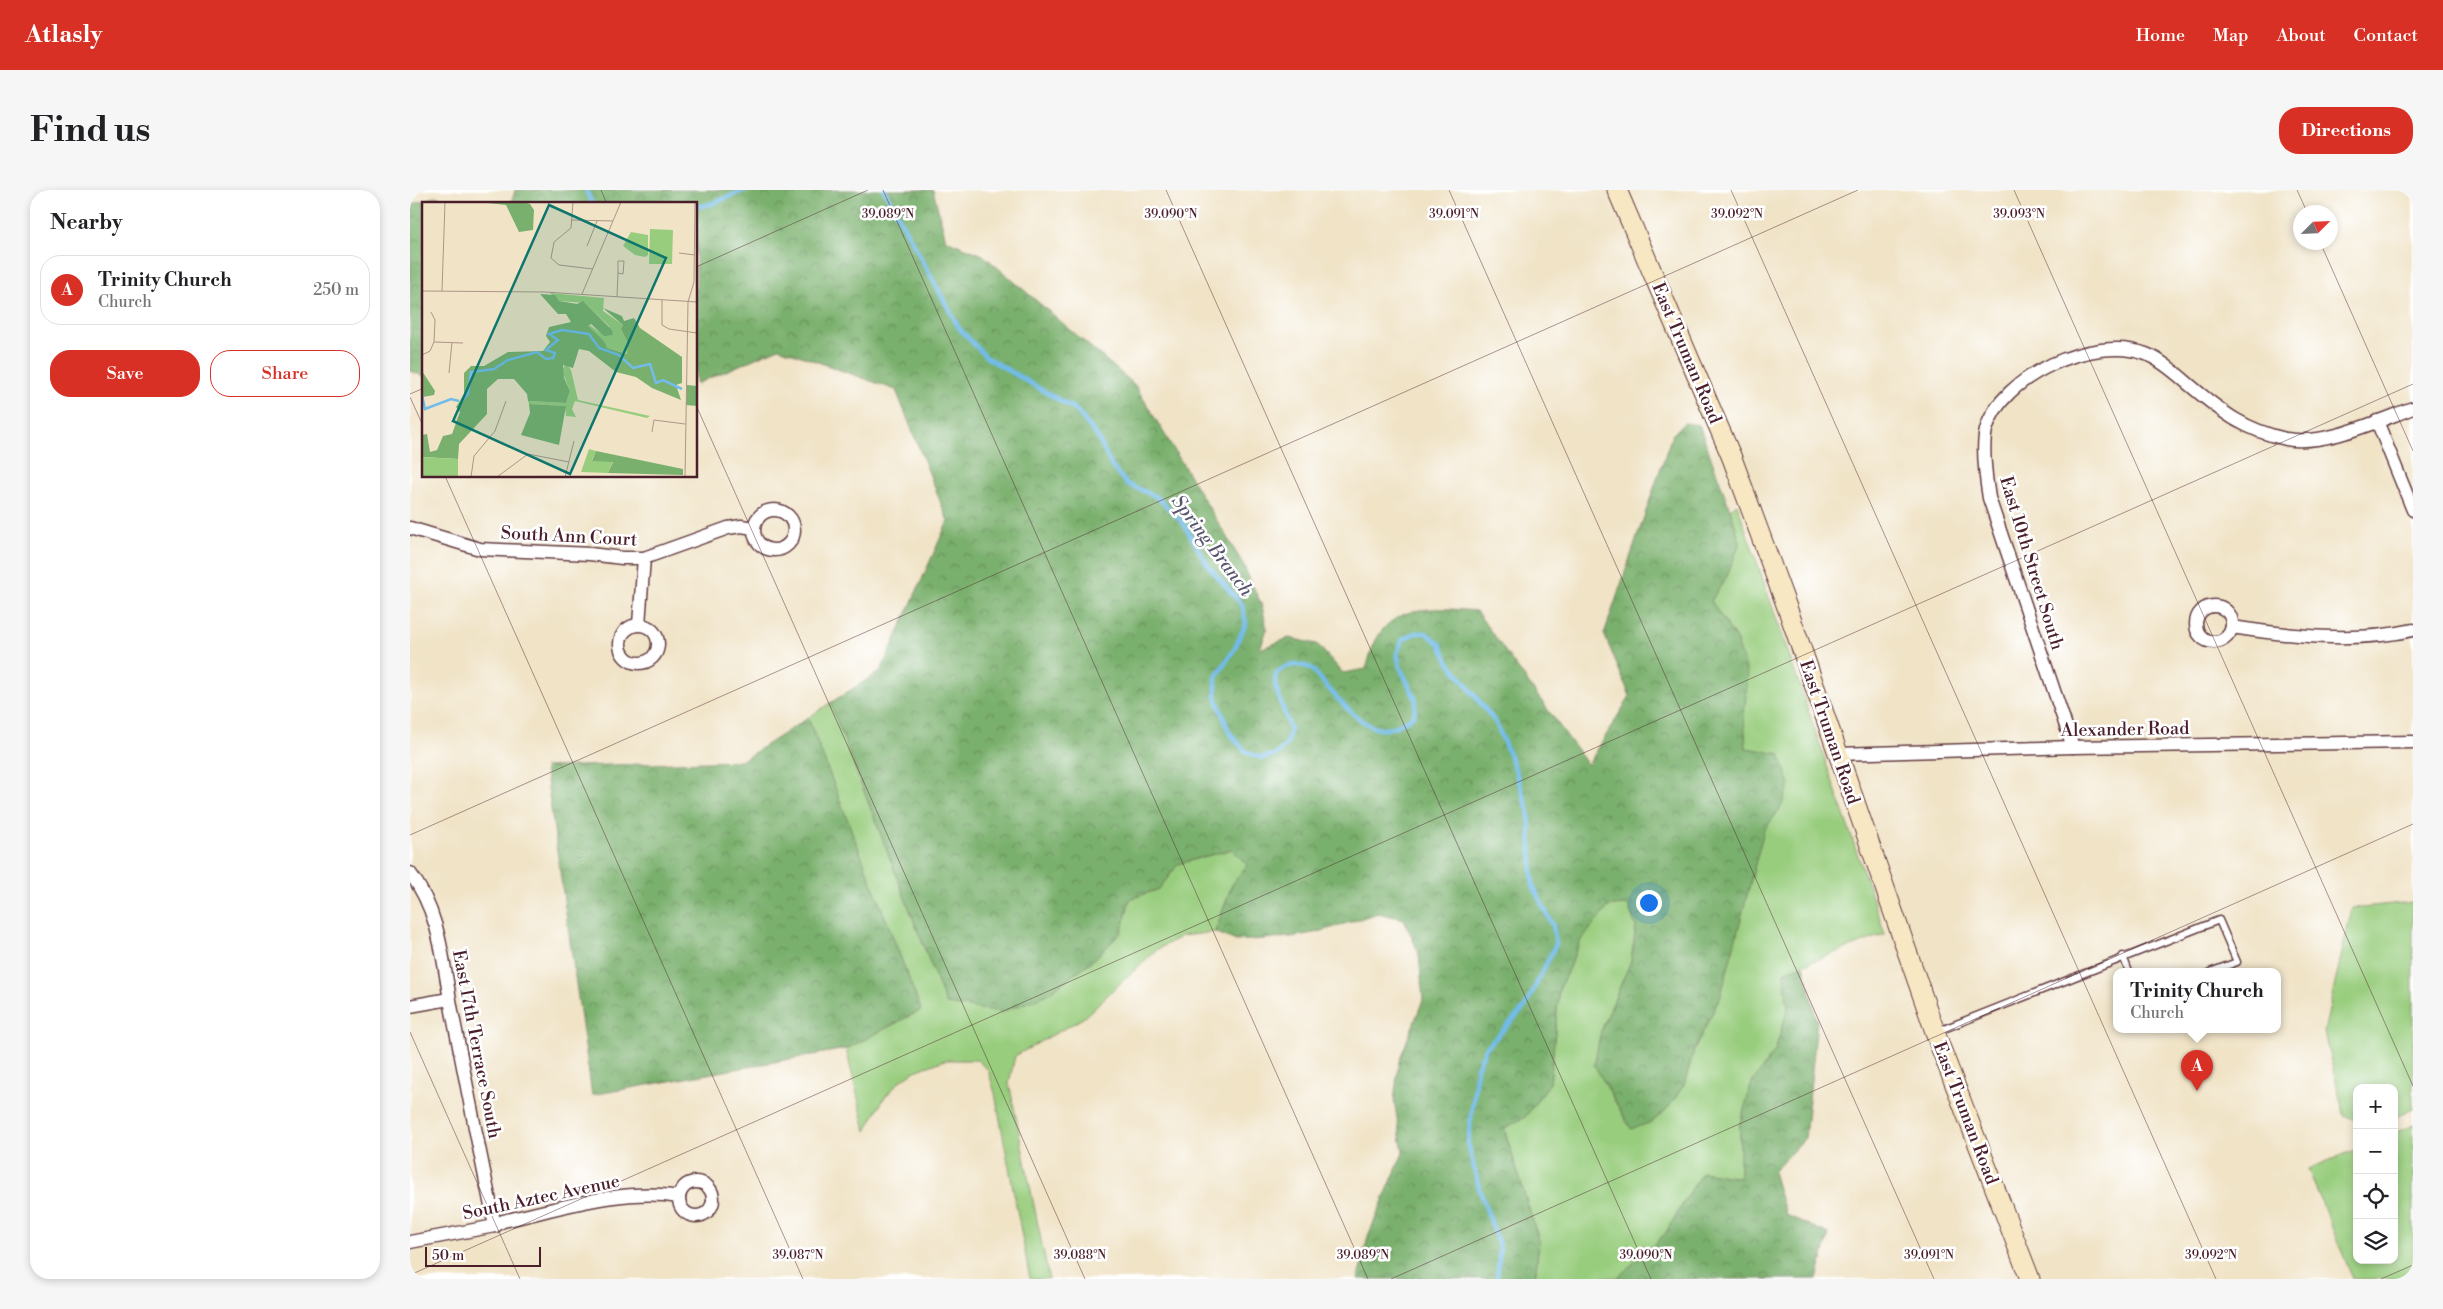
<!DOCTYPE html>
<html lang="en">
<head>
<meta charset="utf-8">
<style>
	body { margin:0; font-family:"Libre Bodoni",serif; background:#f6f6f6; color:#202124 }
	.controls { position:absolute; right:15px; bottom:15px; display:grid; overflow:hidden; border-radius:10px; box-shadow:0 2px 8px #0003 }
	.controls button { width:45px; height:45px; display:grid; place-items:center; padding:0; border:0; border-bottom:1px solid #e0e0e0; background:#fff; color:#202124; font:25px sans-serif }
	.compass { position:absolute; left:1883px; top:15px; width:45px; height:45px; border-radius:50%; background:#fff; box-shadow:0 2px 8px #0003; rotate:66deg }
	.scale { position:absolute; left:15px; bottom:12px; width:116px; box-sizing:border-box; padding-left:5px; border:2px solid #4a1f2b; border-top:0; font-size:14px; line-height:18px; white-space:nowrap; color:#4a1f2b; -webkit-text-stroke:4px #fff; paint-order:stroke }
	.you { position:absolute; left:1238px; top:712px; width:18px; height:18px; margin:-12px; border:4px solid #fff; border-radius:50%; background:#1a73e8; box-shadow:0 0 0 8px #1a73e833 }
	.badge { display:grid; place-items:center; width:32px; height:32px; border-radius:50%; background:#d93025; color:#fff; font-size:16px; font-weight:700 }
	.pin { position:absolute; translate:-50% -41px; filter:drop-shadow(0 1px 2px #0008) }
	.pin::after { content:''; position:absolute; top:26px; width:18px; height:15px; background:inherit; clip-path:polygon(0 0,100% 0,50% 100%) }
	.popup { position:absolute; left:1703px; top:778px; width:168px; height:65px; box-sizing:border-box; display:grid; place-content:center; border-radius:10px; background:#fff; filter:drop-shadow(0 1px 4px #0005); font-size:16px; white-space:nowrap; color:#757577 }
	.popup b { font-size:19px; color:#202124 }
	.popup::after { content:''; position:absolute; left:50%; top:100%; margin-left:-10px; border:10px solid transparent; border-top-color:#fff }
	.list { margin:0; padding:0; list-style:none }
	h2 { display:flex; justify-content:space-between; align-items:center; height:65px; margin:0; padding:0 20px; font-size:21px }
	h2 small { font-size:16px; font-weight:400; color:#757577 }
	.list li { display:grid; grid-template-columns:32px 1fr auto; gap:15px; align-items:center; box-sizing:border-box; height:70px; margin:0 10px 10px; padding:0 10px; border:1px solid #e0e0e0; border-radius:20px }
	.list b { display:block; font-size:19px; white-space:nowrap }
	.list p { margin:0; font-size:16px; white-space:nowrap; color:#757577 }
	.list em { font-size:16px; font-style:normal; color:#757577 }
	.actions { display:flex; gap:10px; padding:15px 20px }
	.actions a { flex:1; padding:11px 0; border:1px solid #d93025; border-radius:20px; text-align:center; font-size:18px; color:#d93025 }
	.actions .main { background:#d93025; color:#fff }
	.icon { flex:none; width:28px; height:28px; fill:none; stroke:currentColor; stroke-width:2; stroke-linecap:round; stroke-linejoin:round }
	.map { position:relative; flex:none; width:2003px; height:1089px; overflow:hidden; border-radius:20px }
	header { display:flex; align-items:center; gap:30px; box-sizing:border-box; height:70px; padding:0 25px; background:#d93025; color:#fff }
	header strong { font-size:24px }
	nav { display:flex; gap:28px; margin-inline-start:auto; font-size:18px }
	.intro { display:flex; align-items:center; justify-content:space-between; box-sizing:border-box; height:120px; padding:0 30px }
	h1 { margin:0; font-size:35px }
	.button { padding:12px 22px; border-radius:20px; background:#d93025; color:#fff; font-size:18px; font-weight:700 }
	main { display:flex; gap:30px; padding:0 30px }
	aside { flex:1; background:#fff; border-radius:20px; box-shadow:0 2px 8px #0003 }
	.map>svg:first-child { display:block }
	.grass { fill:#99cd7e; stroke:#727654 }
	.forest { fill:url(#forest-crowns); stroke:#62684c }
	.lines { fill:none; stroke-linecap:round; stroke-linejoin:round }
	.stream { stroke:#72bceb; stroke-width:4.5 }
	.service-casing { stroke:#633c42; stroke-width:9 }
	.minor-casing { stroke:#633c42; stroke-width:15 }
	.secondary-casing { stroke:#633c42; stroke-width:21 }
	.service { stroke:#fff; stroke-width:6 }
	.minor { stroke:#fff; stroke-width:12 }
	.secondary { stroke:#f7e8c3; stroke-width:19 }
	.ticks { fill:none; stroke:#4a1f2b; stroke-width:1; stroke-opacity:0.45 }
	.labels { text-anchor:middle; stroke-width:5; stroke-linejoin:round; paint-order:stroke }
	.street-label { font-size:18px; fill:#4a1f2b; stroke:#fff }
	.water-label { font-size:19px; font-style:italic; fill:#58566e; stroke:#fff }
	.inset-river { fill:none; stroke:#72bceb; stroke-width:2.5 }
	.inset-road { fill:none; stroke:#ae9588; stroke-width:1 }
	.view { fill:#0f766e; fill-opacity:0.15; stroke:#0f766e; stroke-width:2.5 }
	.inset-edge { fill:none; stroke:#4a1f2b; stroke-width:2.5 }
	.ticks-label { font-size:12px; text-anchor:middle; fill:#4a1f2b; stroke:#fff; stroke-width:5; stroke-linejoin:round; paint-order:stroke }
</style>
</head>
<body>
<header>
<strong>Atlasly</strong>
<nav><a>Home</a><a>Map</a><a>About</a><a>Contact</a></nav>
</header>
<div class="intro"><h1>Find us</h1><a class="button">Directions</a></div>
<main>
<aside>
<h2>Nearby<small></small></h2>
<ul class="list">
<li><span class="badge">A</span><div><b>Trinity Church</b><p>Church</p></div><em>250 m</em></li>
</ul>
<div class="actions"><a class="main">Save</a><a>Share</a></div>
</aside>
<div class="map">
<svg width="2003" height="1089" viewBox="0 0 2003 1089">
	<defs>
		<pattern id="forest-crowns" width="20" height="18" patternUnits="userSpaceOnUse" patternTransform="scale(1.25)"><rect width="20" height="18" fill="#7ab06d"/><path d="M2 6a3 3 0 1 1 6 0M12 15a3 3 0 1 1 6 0" fill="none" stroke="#668f5a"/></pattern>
	</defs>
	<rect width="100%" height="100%" fill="#fff"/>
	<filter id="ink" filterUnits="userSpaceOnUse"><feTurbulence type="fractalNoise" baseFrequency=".02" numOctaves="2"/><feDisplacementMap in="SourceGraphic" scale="10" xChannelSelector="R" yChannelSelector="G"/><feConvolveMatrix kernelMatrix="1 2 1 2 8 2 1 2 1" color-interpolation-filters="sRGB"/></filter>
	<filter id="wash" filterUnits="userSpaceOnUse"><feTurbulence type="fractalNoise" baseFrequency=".0096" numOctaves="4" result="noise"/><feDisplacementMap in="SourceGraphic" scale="20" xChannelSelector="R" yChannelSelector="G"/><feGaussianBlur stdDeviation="1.12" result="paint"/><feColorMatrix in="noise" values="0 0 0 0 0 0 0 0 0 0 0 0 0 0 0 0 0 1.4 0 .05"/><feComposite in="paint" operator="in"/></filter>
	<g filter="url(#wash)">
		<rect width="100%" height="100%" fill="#f0e3c6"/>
		<!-- grass -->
		<g class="grass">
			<path d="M1327 314 1475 744 1374 782 1378 818 1365 861 1342 893 1330 933V988L1292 982 1255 1044 1210 1087 1125 1089 1129 1051 1094 938 1115 927 1140 893 1149 800 1171 750 1199 716 1218 715 1226 737 1221 771 1191 841 1221 938 1242 932 1258 918 1274 895 1284 860 1311 805 1354 639 1370 619V564L1336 558 1327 451 1301 411 1317 386 1330 352 1320 319Z"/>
			<path d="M420 513 536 814 711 743 720 709 749 699 768 674 822 659 838 675 822 695 805 742 772 746 746 760 673 828 605 866 599 893 639 1089H620L585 903 578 880 567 870H535L505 881 490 891 474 908 456 941 436 859 511 820 398 528Z"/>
			<path d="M2003 712V919L1984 928V898H1947V931L1934 925 1914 842 1942 718Z"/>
			<path d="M2003 935V1089H1943L1898 979 1947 959V1070H1984V943Z"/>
		</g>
		<!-- forest -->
		<g class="forest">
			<path d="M105 0H523L536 50 573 65 725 195 833 374 852 416 857 439 850 459 879 448 907 454 933 483 956 479C959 470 961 459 966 450 985 412 1030 418 1066 421L1178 575 1220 506 1194 444 1262 245 1274 233 1289 235 1320 319 1330 352 1317 386 1301 411 1327 451 1338 486 1334 526 1336 558 1370 564 1380 595 1370 619 1354 640 1311 805 1284 860 1274 895 1258 918 1242 932 1221 939 1184 875 1191 841 1221 771 1226 737 1218 715 1199 716 1171 750 1149 800 1140 893 1115 927 1094 939 1129 1051 1125 1089H948L958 1046 993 963 984 910 989 871 1013 810 1009 764 994 729 968 723 909 742 881 747 826 751 805 742 822 695 837 675 822 659 768 674 749 699 720 709 711 743 682 771 636 805 592 822 536 814 420 513 471 481 538 331 486 200 369 158 286 194V14H101Z"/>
			<path d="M26 6 42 14H14V186L0 181V15Z"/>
			<path d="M398 528 511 820 436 859 182 905 135 577 331 571Z"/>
			<path d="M1394 775 1407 832 1395 948 1363 982 1376 1025 1419 1044 1407 1089H1206L1255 1044 1292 982 1330 988V933L1342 893 1365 861 1378 818 1374 782Z"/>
		</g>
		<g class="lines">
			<!-- stream -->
			<g class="stream">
				<path d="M176 0 182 14"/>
				<path d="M474 0 549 138 576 167 666 220 687 246 702 277 717 294 747 307 773 333 799 377 832 415 836 433 825 458 806 487V507L819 542 835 561 851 568 867 564 877 554 880 539 865 495 866 483C878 474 887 473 901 478 917 496 951 542 976 539 988 537 995 532 1004 525L1006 510 990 477 987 463 993 449 1005 443H1016L1030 454 1038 471 1086 533 1104 576 1119 623 1123 696 1143 736 1146 754 1115 817 1076 858 1067 878 1058 953 1069 998 1090 1058 1087 1089"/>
				<path d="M286 17 301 14 335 0"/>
			</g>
		</g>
	</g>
	<g filter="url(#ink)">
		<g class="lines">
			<defs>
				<g id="service">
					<path d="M1713 766 1719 782"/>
					<path d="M1526 842 1809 730 1827 772 1800 782"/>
				</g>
				<g id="minor">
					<path d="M1967 231 2003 320"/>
					<circle cx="364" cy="340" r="20"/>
					<path d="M0 338 70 359 180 364 212 368H234L318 338 331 336 344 338"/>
					<circle cx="1804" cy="434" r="18"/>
					<path d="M229 434 234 368"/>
					<circle cx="229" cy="454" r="19"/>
					<path d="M1822 437C1879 446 1946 453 2003 440"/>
					<path d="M1663 557 1579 308C1576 290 1572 257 1576 240 1590 186 1685 144 1736 164 1752 170 1769 186 1782 197 1813 223 1835 240 1876 249 1915 256 1967 231 2003 218"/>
					<path d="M1427 564 1663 557 2003 552"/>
					<path d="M0 683C33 726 33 780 44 831 57 899 71 968 85 1036"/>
					<path d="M0 816 39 809"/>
					<circle cx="286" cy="1009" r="17"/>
					<path d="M0 1052 85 1036 93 1031C148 1019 213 997 269 1007"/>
				</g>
				<path id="secondary" d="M1207 0 1322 268 1378 420 1530 856 1620 1089"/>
			</defs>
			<!-- service casing -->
			<use href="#service" class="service-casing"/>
			<!-- minor casing -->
			<use href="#minor" class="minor-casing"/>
			<!-- secondary casing -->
			<use href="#secondary" class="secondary-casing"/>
			<!-- service -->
			<use href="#service" class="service"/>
			<!-- minor -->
			<use href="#minor" class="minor"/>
			<!-- secondary -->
			<use href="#secondary" class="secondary"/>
		</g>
	</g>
	<!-- ticks -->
	<path class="ticks" d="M191 0 197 14M473 0 958 1089M756 0 1241 1089M1039 0 1524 1089M1321 0 1806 1089M1604 0 2003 896M1887 0 1897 22M1910 52 2003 261M286 77 458 0M0 204 14 198M0 207 14 238M286 215 675 1089M35 286 393 1089M0 645 1448 0M0 842 110 1089M0 1085 2003 194M981 1089 2003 634M1971 1089 2003 1075"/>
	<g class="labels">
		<!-- street labels -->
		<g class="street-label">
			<text transform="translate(1277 163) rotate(67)" y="6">East Truman Road</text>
			<text transform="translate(159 346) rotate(3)" y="6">South Ann Court</text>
			<text transform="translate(1622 373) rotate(73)" y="6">East 10th Street South</text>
			<text transform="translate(1715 539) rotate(-1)" y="6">Alexander Road</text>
			<text transform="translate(1420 542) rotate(71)" y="6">East Truman Road</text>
			<text transform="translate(67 854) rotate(79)" y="6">East 17th Terrace South</text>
			<text transform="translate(1556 923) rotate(69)" y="6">East Truman Road</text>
			<text transform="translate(131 1007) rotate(-12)" y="6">South Aztec Avenue</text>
		</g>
		<!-- water labels -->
		<g class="water-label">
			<text transform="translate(803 355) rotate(53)" y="7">Spring Branch</text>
		</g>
	</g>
	<!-- overview -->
	<g transform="translate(12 12)">
		<rect width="275" height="275" fill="#f0e3c6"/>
		<path d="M228 27 251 28 250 62H227ZM209 30 226 33V53L223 55 213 53 201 44ZM128 91 182 96 181 109 201 123 199 127 206 141V152L184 146 182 139 168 129 166 122 179 131 188 125 163 101 137 99ZM144 161 149 168 156 198 228 214 225 216 153 199 150 207 154 215 144 214 143 204 107 202 106 199 144 201 148 189 140 169ZM167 247 174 249 170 258 191 259 186 271 159 270Z" fill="#99cd7e"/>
		<path d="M57 0H101L108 2 112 8 111 28 97 30 84 3ZM118 92 133 93 137 99 155 102 161 99 190 128 191 133 182 134 169 122 166 124 182 139 185 146 205 152 206 141 199 127 201 123 181 106 200 114 202 119 212 116 218 126 260 155V181L254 183 259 198 230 186 214 175 194 170 167 149 157 147 151 166 141 163 142 176 148 189 144 201 106 199 105 192 92 177H76L65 187V212L37 242 36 257 0 255V233L5 232 8 250 15 248 21 234 30 232 38 210 34 205 42 192V171L49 164H62L86 150 121 149 128 140 124 134 127 125 149 120 144 112H136ZM0 169 13 189 12 193 1 195 0 201ZM265 183 275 184V204L264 203ZM107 202 144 204 137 243 99 233 108 211ZM174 249 261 267V273L186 271 191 260 170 259Z" fill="#7ab06d"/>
		<path d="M0 255 36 257V275H0Z" fill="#99cd7e"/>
		<path class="inset-river" d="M0 193 3 207 29 197 37 199M39 200 46 192 49 170 72 167 86 158 115 150 124 157 131 156 133 151 124 148 136 138 127 132 140 128 167 132 177 146 197 153 211 166 228 162 234 181 241 178 260 187"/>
		<path class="inset-road" d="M151 0 149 26 132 40 129 56 137 63 171 67M150 18 191 19M165 44 175 19M257 51 273 53M0 89 123 90 275 100M20 89 23 0M160 92 199 0M195 95 196 71V59H202L201 72 196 71M240 98V123L247 127 275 131M12 140 41 141M0 153 8 149 12 140 13 118 9 110M27 171 30 140M230 230 232 218 263 222M49 275 52 254 73 229 84 199M75 275 106 252 147 260M143 275 152 239M263 275 266 100 272 80 273 0"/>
		<path class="view" d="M127 3 244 56 148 272 31 219Z"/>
		<rect width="275" height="275" class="inset-edge"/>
	</g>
	<g class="ticks-label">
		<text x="478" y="28">39.089°N</text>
		<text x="761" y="28">39.090°N</text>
		<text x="1044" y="28">39.091°N</text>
		<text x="1327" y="28">39.092°N</text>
		<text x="1609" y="28">39.093°N</text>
		<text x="388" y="1069">39.087°N</text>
		<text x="670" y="1069">39.088°N</text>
		<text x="953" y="1069">39.089°N</text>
		<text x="1236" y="1069">39.090°N</text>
		<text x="1519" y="1069">39.091°N</text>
		<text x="1801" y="1069">39.092°N</text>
	</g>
</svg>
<div class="controls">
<button>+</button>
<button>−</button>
<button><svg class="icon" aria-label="locate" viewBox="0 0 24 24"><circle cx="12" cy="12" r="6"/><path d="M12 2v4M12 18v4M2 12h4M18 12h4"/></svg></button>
<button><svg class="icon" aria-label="layers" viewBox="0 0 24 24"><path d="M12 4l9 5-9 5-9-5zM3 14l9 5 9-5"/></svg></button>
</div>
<svg class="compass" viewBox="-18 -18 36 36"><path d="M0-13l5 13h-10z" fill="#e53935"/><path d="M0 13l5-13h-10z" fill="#757577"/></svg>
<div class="scale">50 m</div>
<div class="you"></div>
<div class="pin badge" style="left:1787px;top:901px">A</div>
<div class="popup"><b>Trinity Church</b>Church</div>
</div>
</main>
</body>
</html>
